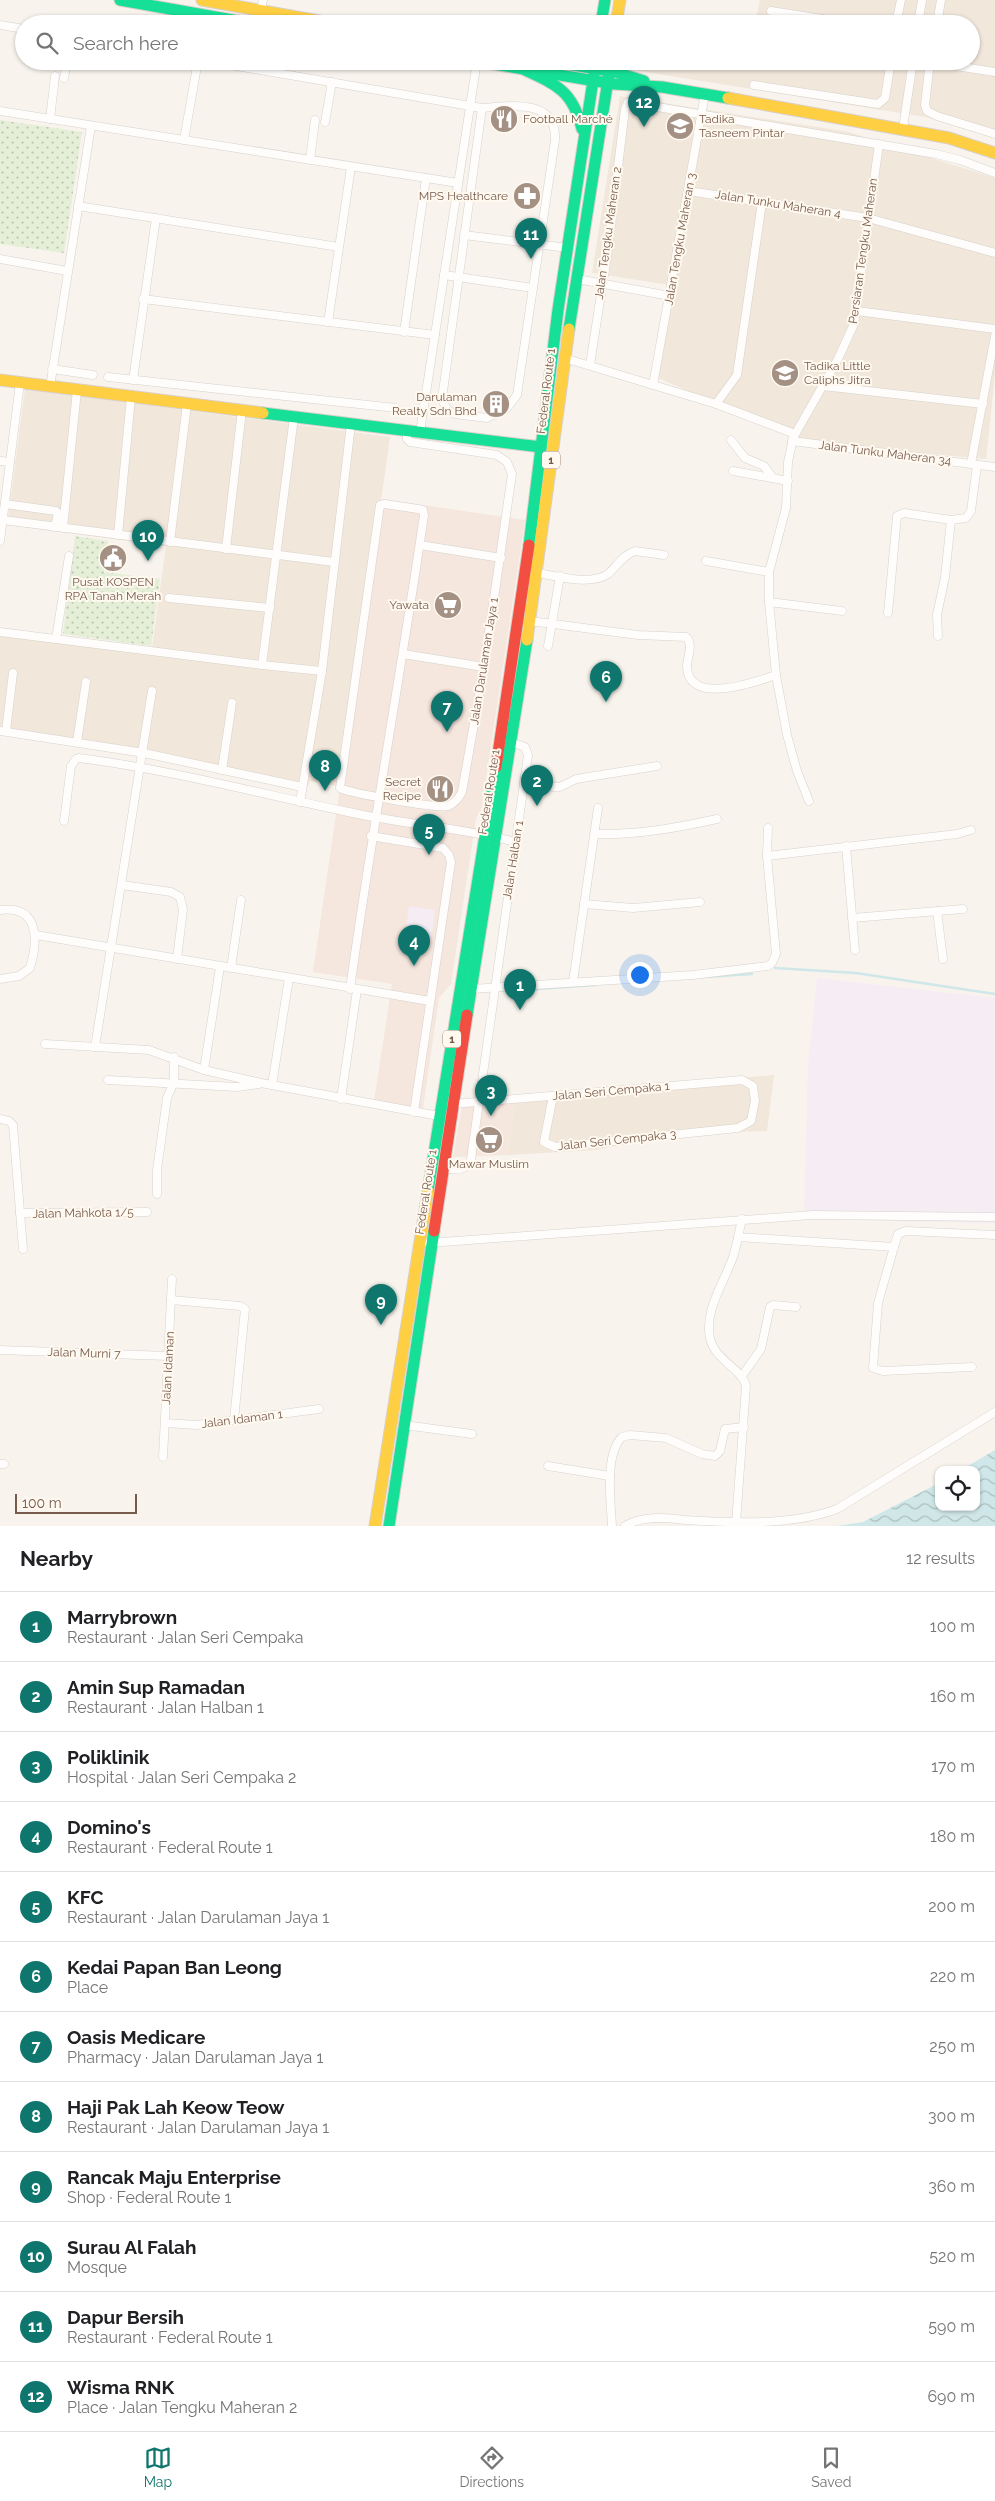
<!DOCTYPE html>
<html lang="en">
<head>
<meta charset="utf-8">
<style>
	body { margin:0; font-family:Raleway,sans-serif; background:#f2f2f2; color:#202124 }
	.controls { position:absolute; right:15px; bottom:15px; display:grid; overflow:hidden; border-radius:10px; box-shadow:0 1px 4px #0004 }
	.controls button { width:45px; height:45px; display:grid; place-items:center; padding:0; border:0; border-bottom:1px solid #e0e0e0; background:#fff; color:#202124; font:25px sans-serif }
	.scale { position:absolute; left:15px; bottom:12px; width:122px; box-sizing:border-box; padding-left:5px; border:2px solid #775b4c; border-top:0; font-size:14px; line-height:18px; white-space:nowrap; color:#775b4c; -webkit-text-stroke:4px #fff9f0; paint-order:stroke }
	.you { position:absolute; left:639px; top:974px; width:18px; height:18px; margin:-12px; border:4px solid #fff; border-radius:50%; background:#1a73e8; box-shadow:0 0 0 8px #1a73e833 }
	.badge { display:grid; place-items:center; width:32px; height:32px; border-radius:50%; background:#0f766e; color:#fff; font-size:16px; font-weight:700 }
	.pin { position:absolute; translate:-50% -41px; filter:drop-shadow(0 1px 2px #0008) }
	.pin::after { content:''; position:absolute; top:26px; width:18px; height:15px; background:inherit; clip-path:polygon(0 0,100% 0,50% 100%) }
	.list { margin:0; padding:0; list-style:none }
	h2 { display:flex; justify-content:space-between; align-items:center; height:65px; margin:0; padding:0 20px; font-size:21px }
	h2 small { font-size:16px; font-weight:400; color:#757577 }
	.list li { display:grid; grid-template-columns:32px 1fr auto; gap:15px; align-items:center; box-sizing:border-box; height:70px; padding:0 20px; border-top:1px solid #e0e0e0 }
	.list b { display:block; font-size:19px; white-space:nowrap }
	.list p { margin:0; font-size:16px; white-space:nowrap; color:#757577 }
	.list em { font-size:16px; font-style:normal; color:#757577 }
	.icon { flex:none; width:28px; height:28px; fill:none; stroke:currentColor; stroke-width:2; stroke-linecap:round; stroke-linejoin:round }
	.map { position:relative; flex:none; width:995px; height:1526px; overflow:hidden }
	.search { position:absolute; background:#fff; box-shadow:0 1px 4px #0004; left:15px; right:15px; top:15px; height:55px; display:flex; align-items:center; gap:12px; box-sizing:border-box; padding:0 18px; border-radius:28px; color:#757577; font-size:19px }
	.sheet { height:905px; background:#fff }
	nav { display:flex; justify-content:space-around; align-items:center; box-sizing:border-box; height:70px; border-top:1px solid #e0e0e0; background:#fff; font-size:14px; color:#757577 }
	nav a { display:grid; justify-items:center; gap:2px }
	nav .on { color:#0f766e }
	.map>svg:first-child { display:block }
	.residential { fill:#f1e7db }
	.commercial { fill:#f5e6de }
	.education { fill:#f5ecf4 }
	.park { fill:url(#park-dots) }
	.water { fill:url(#water-waves) }
	.lines { fill:none; stroke-linecap:round; stroke-linejoin:round }
	.stream { stroke:#cfe7e8; stroke-width:2.5 }
	.street-casing { stroke:#d7d1cb; stroke-width:9 }
	.fast-casing { stroke:#d8d0c9; stroke-width:13 }
	.slow-casing { stroke:#d8d0c9; stroke-width:13 }
	.jam-casing { stroke:#d8d0c9; stroke-width:13 }
	.street { stroke:#fefdfc; stroke-width:8 }
	.fast { stroke:#16e098; stroke-width:11 }
	.slow { stroke:#ffcf43; stroke-width:11 }
	.jam { stroke:#f24e42; stroke-width:11 }
	.labels { text-anchor:middle; stroke-width:4; stroke-linejoin:round; paint-order:stroke }
	.shield { fill:#fff9f0; stroke:#a08a7d; stroke-width:1 }
	.shield-label { font-size:11px; font-weight:bold; fill:#775b4c }
	.poi-label { font-size:12px; fill:#775b4c; stroke:#fff9f0; text-anchor:end }
	.street-label { font-size:12px; fill:#775b4c; stroke:#fff9f0 }
</style>
</head>
<body>
<div class="map">
<svg width="995" height="1526" viewBox="0 0 995 1526">
	<defs>
		<pattern id="park-dots" width="8" height="8" patternUnits="userSpaceOnUse" patternTransform="scale(1.25)"><rect width="8" height="8" fill="#e5efd8"/><path d="M2 2h.1M6 6h.1" fill="none" stroke="#bec5b1" stroke-width="1.8" stroke-linecap="round"/></pattern>
		<pattern id="water-waves" width="16" height="10" patternUnits="userSpaceOnUse" patternTransform="scale(1.25)"><rect width="16" height="10" fill="#cfe7e8"/><path d="M0 5q4-4 8 0t8 0" fill="none" stroke="#adbebe"/></pattern>
	</defs>
	<rect width="100%" height="100%" fill="#f8f4ed"/>
	<!-- residential -->
	<g class="residential">
		<path d="M760 0H995V135L925 117 627 69 629 61H971V24H755Z"/>
		<path d="M620 96 849 132 995 178V375L986 459 805 443 656 377 670 285 592 273Z"/>
		<path d="M25 389 390 437 341 787 310 781 308 786 138 753 0 735V628L152 648 166 546 7 525Z"/>
		<path d="M774 1075 767 1131 661 1135 597 1150 507 1155 516 1095Z"/>
	</g>
	<!-- commercial -->
	<g class="commercial">
		<path d="M382 499 525 520 481 812 476 818 451 984 439 998 422 1115 373 1108 392 984 313 972Z"/>
		<path d="M516 1095 507 1155 453 1157 463 1099Z"/>
	</g>
	<!-- education -->
	<g class="education">
		<path d="M409 906 435 910 431 940 405 936Z"/>
		<path d="M817 978 995 998V1223L804 1219 808 1064Z"/>
	</g>
	<!-- park -->
	<g class="park">
		<path d="M0 120 82 132 64 253 0 244Z"/>
		<path d="M75 536 108 541 104 572 160 579 151 646 63 634Z"/>
	</g>
	<!-- water -->
	<path class="water" d="M995 1450V1526H837L863 1522 939 1483V1507H976V1470H961Z"/>
	<g class="lines">
		<!-- stream -->
		<g class="stream">
			<path d="M775 968 856 973 995 994"/>
			<path d="M706 977 752 974"/>
			<path d="M508 991 596 985"/>
		</g>
		<defs>
			<g id="street">
				<path d="M261 10 263 0"/>
				<path d="M771 11 854 24"/>
				<path d="M896 24 901 0"/>
				<path d="M918 24 922 0"/>
				<path d="M937 24 941 0"/>
				<path d="M0 25 24 29"/>
				<path d="M207 61 482 108C510 106 557 98 555 140L517 395 507 408 487 418 455 414 447 410 442 399 482 108"/>
				<path d="M930 61 925 105 927 111 937 116 995 134"/>
				<path d="M930 62 995 72"/>
				<path d="M64 78 67 61"/>
				<path d="M754 85 878 104 885 98 891 61"/>
				<path d="M0 111 458 183"/>
				<path d="M50 119 55 76"/>
				<path d="M325 122 332 82"/>
				<path d="M903 128 913 61"/>
				<path d="M184 140 198 61"/>
				<path d="M310 160 315 120"/>
				<path d="M688 191 868 218 995 253"/>
				<path d="M78 206 339 247"/>
				<path d="M464 235 568 248"/>
				<path d="M0 259 67 271"/>
				<path d="M444 275 533 288"/>
				<path d="M577 279 670 296"/>
				<path d="M143 299 435 335"/>
				<path d="M857 311 995 329"/>
				<path d="M328 322 351 167"/>
				<path d="M404 332 426 178"/>
				<path d="M564 358 716 404 795 434"/>
				<path d="M590 365 608 249 625 109 628 102 936 154 960 160 995 173"/>
				<path d="M52 369 93 375"/>
				<path d="M108 377 396 408"/>
				<path d="M133 380 156 218"/>
				<path d="M653 385 705 94"/>
				<path d="M823 386 983 404"/>
				<path d="M50 387 91 126"/>
				<path d="M716 404 737 375 762 202"/>
				<path d="M420 432 477 61"/>
				<path d="M731 440 745 458 764 466 773 478"/>
				<path d="M792 441 995 467"/>
				<path d="M0 461 10 462"/>
				<path d="M971 464 995 336"/>
				<path d="M733 471 788 481"/>
				<path d="M5 504 56 511 58 513 55 527"/>
				<path d="M3 520 334 562"/>
				<path d="M63 528 77 390"/>
				<path d="M118 535 131 397"/>
				<path d="M0 541 20 383"/>
				<path d="M170 542 187 404"/>
				<path d="M420 545 501 558"/>
				<path d="M226 549 242 410"/>
				<path d="M706 561 769 572"/>
				<path d="M537 573C557 576 590 586 608 574 617 566 623 555 635 551L664 555"/>
				<path d="M169 598 270 608"/>
				<path d="M769 602 842 611"/>
				<path d="M888 613 897 516 904 513 951 520 966 518 971 511 977 465"/>
				<path d="M530 621 638 635 686 637C694 643 687 658 687 667 689 706 756 682 776 675"/>
				<path d="M0 632 262 665 322 671"/>
				<path d="M938 636 937 615 945 577 951 520"/>
				<path d="M56 639 69 556"/>
				<path d="M548 646 560 576"/>
				<path d="M403 654 484 667"/>
				<path d="M262 665 294 417"/>
				<path d="M0 731 144 753 302 787"/>
				<path d="M6 731 13 673"/>
				<path d="M77 742 86 682"/>
				<path d="M222 770 232 703"/>
				<path d="M524 786 560 787 576 779 657 766"/>
				<path d="M809 801 797 771 787 735 776 675 769 602V572L786 508 788 462 793 438 838 359 854 324 879 144"/>
				<path d="M300 802 322 671 351 424"/>
				<path d="M64 821 71 766 76 759 79 758C173 770 265 795 358 814 410 825 464 828 515 842"/>
				<path d="M595 834C637 835 676 828 717 819"/>
				<path d="M371 836 443 848 449 855 451 862 414 1112"/>
				<path d="M846 846 855 950"/>
				<path d="M767 856 957 834 971 830"/>
				<path d="M122 885 171 892 180 897 183 909 177 959"/>
				<path d="M584 904 633 908 700 902"/>
				<path d="M0 910C40 905 38 941 30 968L19 976 0 979"/>
				<path d="M937 911 943 959"/>
				<path d="M852 918 963 909"/>
				<path d="M36 935 430 1001"/>
				<path d="M231 968 241 900"/>
				<path d="M573 982 598 808"/>
				<path d="M350 989C372 830 401 673 424 515L423 510 418 509 385 504 380 505 340 788C349 793 438 809 448 806 455 803 459 798 462 792L484 667 512 474 507 462 497 455 410 442 407 439V430"/>
				<path d="M471 989 693 975 768 966 772 963 776 954 767 856 768 828"/>
				<path d="M45 1044 149 1050 204 1070 261 1083 439 1116"/>
				<path d="M95 1047 152 691"/>
				<path d="M204 1070 220 967"/>
				<path d="M108 1080 237 1087 259 1084"/>
				<path d="M272 1085 289 978"/>
				<path d="M341 1099 357 990"/>
				<path d="M453 1104 742 1080 753 1086 755 1101 751 1121 738 1128 555 1147 544 1142 553 1096"/>
				<path d="M0 1119 9 1121 13 1125 23 1249"/>
				<path d="M444 1169C455 1169 467 1172 471 1159L528 755 525 747 511 742"/>
				<path d="M157 1194V1170L167 1098 174 1082V1057"/>
				<path d="M20 1213 147 1212"/>
				<path d="M738 1237 894 1247 898 1234 906 1231 995 1235"/>
				<path d="M429 1243 812 1215 995 1217"/>
				<path d="M894 1247 878 1303 873 1368 883 1371 972 1367"/>
				<path d="M171 1300 240 1306 245 1309 234 1420"/>
				<path d="M0 1350 168 1356"/>
				<path d="M742 1376 761 1349 770 1307 773 1305 796 1307"/>
				<path d="M165 1423 197 1425 319 1409"/>
				<path d="M404 1425 472 1434"/>
				<path d="M163 1457 172 1279"/>
				<path d="M0 1464H4"/>
				<path d="M548 1466 610 1476"/>
				<path d="M736 1523 746 1386C742 1368 715 1361 710 1338 704 1310 724 1283 733 1257 737 1245 739 1232 742 1219"/>
				<path d="M612 1526C611 1503 604 1455 622 1437L630 1435 666 1438 702 1454 715 1456 720 1451 725 1429 744 1427"/>
				<path d="M625 1526C644 1515 664 1518 685 1520 735 1523 791 1526 837 1509L995 1412"/>
			</g>
			<g id="fast">
				<path d="M120 0 255 24"/>
				<path d="M601 24 605 0"/>
				<path d="M475 61 614 84 662 87 728 98"/>
				<path d="M550 61 615 72 644 81"/>
				<path d="M525 70C558 85 573 92 582 129"/>
				<path d="M569 329 611 61"/>
				<path d="M263 413 541 447"/>
				<path d="M529 545 558 310 596 61"/>
				<path d="M467 1015 527 640"/>
				<path d="M428 1191 496 767"/>
				<path d="M389 1526 434 1231"/>
			</g>
			<g id="slow">
				<path d="M202 0 336 24"/>
				<path d="M616 24 620 0"/>
				<path d="M728 98 949 138 995 153"/>
				<path d="M0 380 263 413"/>
				<path d="M527 640 569 329"/>
				<path d="M375 1526 428 1191"/>
			</g>
			<g id="jam">
				<path d="M496 767 529 545"/>
				<path d="M434 1231 467 1015"/>
			</g>
		</defs>
		<!-- street casing -->
		<use href="#street" class="street-casing"/>
		<!-- fast casing -->
		<use href="#fast" class="fast-casing"/>
		<!-- slow casing -->
		<use href="#slow" class="slow-casing"/>
		<!-- jam casing -->
		<use href="#jam" class="jam-casing"/>
		<!-- street -->
		<use href="#street" class="street"/>
		<!-- fast -->
		<use href="#fast" class="fast"/>
		<!-- slow -->
		<use href="#slow" class="slow"/>
		<!-- jam -->
		<use href="#jam" class="jam"/>
	</g>
	<!-- icons -->
	<defs>
		<symbol id="restaurant-disc" viewBox="-11 -11 22 22"><circle r="9.5" fill="#a49184" stroke="#fff9f0"/><path d="M-5-6h1v4h1v-4h1v4h1v-4h1v5L-1.5 .5V6h-2V.5L-5-1ZM5-6V6H3V1.5H1.5Q1.5-4 5-6Z" fill="#fff"/></symbol>
		<symbol id="school-disc" viewBox="-11 -11 22 22"><circle r="9.5" fill="#a49184" stroke="#fff9f0"/><path d="M0-5L7-2L0 1L-7-2ZM-4 1L0 2.5L4 1V4Q0 6-4 4Z" fill="#fff"/></symbol>
		<symbol id="pharmacy-disc" viewBox="-11 -11 22 22"><circle r="9.5" fill="#a49184" stroke="#fff9f0"/><path d="M-2-6h4v4h4v4h-4v4h-4v-4h-4v-4h4Z" fill="#fff"/></symbol>
		<symbol id="building-disc" viewBox="-11 -11 22 22"><circle r="9.5" fill="#a49184" stroke="#fff9f0"/><path d="M-4-6H4V6H1V3H-1V6H-4ZM-2.5-4.3h1.7v1.8h-1.7ZM.8-4.3h1.7v1.8H.8ZM-2.5-1h1.7V.8h-1.7ZM.8-1h1.7V.8H.8Z" fill="#fff"/></symbol>
		<symbol id="civic-disc" viewBox="-11 -11 22 22"><circle r="9.5" fill="#a49184" stroke="#fff9f0"/><path d="M-.6-6.5H3V-4.5H.6V-3L4-1V1h2V6H-6V1h2V-1L-.6-3ZM-1.2 2.5V6h2.4V2.5Z" fill="#fff"/></symbol>
		<symbol id="supermarket-disc" viewBox="-11 -11 22 22"><circle r="9.5" fill="#a49184" stroke="#fff9f0"/><path d="M-6-5.5h2.5l.6 2H6L4.5 2H-2.5L-4.4-4H-6ZM-1.5 3.2a1.3 1.3 0 1 0 .1 0ZM3 3.2a1.3 1.3 0 1 0 .1 0Z" fill="#fff"/></symbol>
	</defs>
	<g fill-rule="evenodd">
		<use href="#restaurant-disc" x="488" y="103" width="32" height="32"/>
		<use href="#school-disc" x="664" y="110" width="32" height="32"/>
		<use href="#pharmacy-disc" x="511" y="180" width="32" height="32"/>
		<use href="#school-disc" x="769" y="357" width="32" height="32"/>
		<use href="#building-disc" x="480" y="388" width="32" height="32"/>
		<use href="#civic-disc" x="97" y="542" width="32" height="32"/>
		<use href="#supermarket-disc" x="432" y="589" width="32" height="32"/>
		<use href="#restaurant-disc" x="424" y="773" width="32" height="32"/>
		<use href="#supermarket-disc" x="473" y="1124" width="32" height="32"/>
	</g>
	<g class="labels">
		<!-- shield labels -->
		<g class="shield">
			<rect x="542" y="451.5" width="18" height="17" rx="4"/>
			<rect x="443" y="1030.5" width="18" height="17" rx="4"/>
		</g>
		<g class="shield-label">
			<text x="551" y="464">1</text>
			<text x="452" y="1043">1</text>
		</g>
		<!-- poi labels -->
		<g class="poi-label">
			<text x="523" y="123" text-anchor="start">Football Marché</text>
			<text x="699" y="123" text-anchor="start">Tadika<tspan x="699" dy="14">Tasneem Pintar</tspan></text>
			<text x="508" y="200">MPS Healthcare</text>
			<text x="804" y="370" text-anchor="start">Tadika Little<tspan x="804" dy="14">Caliphs Jitra</tspan></text>
			<text x="477" y="401">Darulaman<tspan x="477" dy="14">Realty Sdn Bhd</tspan></text>
			<text x="113" y="586" text-anchor="middle">Pusat KOSPEN<tspan x="113" dy="14">RPA Tanah Merah</tspan></text>
			<text x="429" y="609">Yawata</text>
			<text x="421" y="786">Secret<tspan x="421" dy="14">Recipe</tspan></text>
			<text x="489" y="1168" text-anchor="middle">Mawar Muslim</text>
		</g>
		<!-- street labels -->
		<g class="street-label">
			<text transform="translate(778 204) rotate(9)" y="4">Jalan Tunku Maheran 4</text>
			<text transform="translate(608 233) rotate(-82)" y="4">Jalan Tengku Maheran 2</text>
			<text transform="translate(680 239) rotate(-80)" y="4">Jalan Tengku Maheran 3</text>
			<text transform="translate(863 251) rotate(-82)" y="4">Persiaran Tengku Maheran</text>
			<text transform="translate(546 391) rotate(-83)" y="4">Federal Route 1</text>
			<text transform="translate(885 453) rotate(7)" y="4">Jalan Tunku Maheran 34</text>
			<text transform="translate(484 661) rotate(-81)" y="4">Jalan Darulaman Jaya 1</text>
			<text transform="translate(489 792) rotate(-81)" y="4">Federal Route 1</text>
			<text transform="translate(513 860) rotate(-81)" y="4">Jalan Halban 1</text>
			<text transform="translate(611 1091) rotate(-5)" y="4">Jalan Seri Cempaka 1</text>
			<text transform="translate(617 1140) rotate(-6)" y="4">Jalan Seri Cempaka 3</text>
			<text transform="translate(426 1192) rotate(-81)" y="4">Federal Route 1</text>
			<text transform="translate(83 1213) rotate(-1)" y="4">Jalan Mahkota 1/5</text>
			<text transform="translate(84 1353) rotate(2)" y="4">Jalan Murni 7</text>
			<text transform="translate(168 1368) rotate(-87)" y="4">Jalan Idaman</text>
			<text transform="translate(242 1419) rotate(-7)" y="4">Jalan Idaman 1</text>
		</g>
	</g>
</svg>
<div class="controls">
<button><svg class="icon" aria-label="locate" viewBox="0 0 24 24"><circle cx="12" cy="12" r="6"/><path d="M12 2v4M12 18v4M2 12h4M18 12h4"/></svg></button>
</div>
<div class="scale">100 m</div>
<div class="you"></div>
<div class="pin badge" style="left:520px;top:1010px">1</div>
<div class="pin badge" style="left:537px;top:806px">2</div>
<div class="pin badge" style="left:491px;top:1116px">3</div>
<div class="pin badge" style="left:414px;top:966px">4</div>
<div class="pin badge" style="left:429px;top:855px">5</div>
<div class="pin badge" style="left:606px;top:702px">6</div>
<div class="pin badge" style="left:447px;top:732px">7</div>
<div class="pin badge" style="left:325px;top:791px">8</div>
<div class="pin badge" style="left:381px;top:1325px">9</div>
<div class="pin badge" style="left:148px;top:561px">10</div>
<div class="pin badge" style="left:531px;top:259px">11</div>
<div class="pin badge" style="left:644px;top:127px">12</div>
<div class="search"><svg class="icon" aria-label="search" viewBox="0 0 24 24"><circle cx="10" cy="10" r="6"/><path d="M15 15l6 6"/></svg>Search here</div>
</div>
<section class="sheet">
<h2>Nearby<small>12 results</small></h2>
<ul class="list">
<li><span class="badge">1</span><div><b>Marrybrown</b><p>Restaurant · Jalan Seri Cempaka</p></div><em>100 m</em></li>
<li><span class="badge">2</span><div><b>Amin Sup Ramadan</b><p>Restaurant · Jalan Halban 1</p></div><em>160 m</em></li>
<li><span class="badge">3</span><div><b>Poliklinik</b><p>Hospital · Jalan Seri Cempaka 2</p></div><em>170 m</em></li>
<li><span class="badge">4</span><div><b>Domino's</b><p>Restaurant · Federal Route 1</p></div><em>180 m</em></li>
<li><span class="badge">5</span><div><b>KFC</b><p>Restaurant · Jalan Darulaman Jaya 1</p></div><em>200 m</em></li>
<li><span class="badge">6</span><div><b>Kedai Papan Ban Leong</b><p>Place</p></div><em>220 m</em></li>
<li><span class="badge">7</span><div><b>Oasis Medicare</b><p>Pharmacy · Jalan Darulaman Jaya 1</p></div><em>250 m</em></li>
<li><span class="badge">8</span><div><b>Haji Pak Lah Keow Teow</b><p>Restaurant · Jalan Darulaman Jaya 1</p></div><em>300 m</em></li>
<li><span class="badge">9</span><div><b>Rancak Maju Enterprise</b><p>Shop · Federal Route 1</p></div><em>360 m</em></li>
<li><span class="badge">10</span><div><b>Surau Al Falah</b><p>Mosque</p></div><em>520 m</em></li>
<li><span class="badge">11</span><div><b>Dapur Bersih</b><p>Restaurant · Federal Route 1</p></div><em>590 m</em></li>
<li><span class="badge">12</span><div><b>Wisma RNK</b><p>Place · Jalan Tengku Maheran 2</p></div><em>690 m</em></li>
</ul>
</section>
<nav>
<a class="on"><svg class="icon" aria-label="map" viewBox="0 0 24 24"><path d="M3 6l6-2 6 2 6-2v14l-6 2-6-2-6 2zM9 4v14M15 6v14"/></svg>Map</a>
<a><svg class="icon" aria-label="directions" viewBox="0 0 24 24"><path d="M12 3l9 9-9 9-9-9zM9 14v-3h6M13 9l2 2-2 2"/></svg>Directions</a>
<a><svg class="icon" aria-label="saved" viewBox="0 0 24 24"><path d="M7 4h10v16l-5-4-5 4z"/></svg>Saved</a>
</nav>
</body>
</html>
